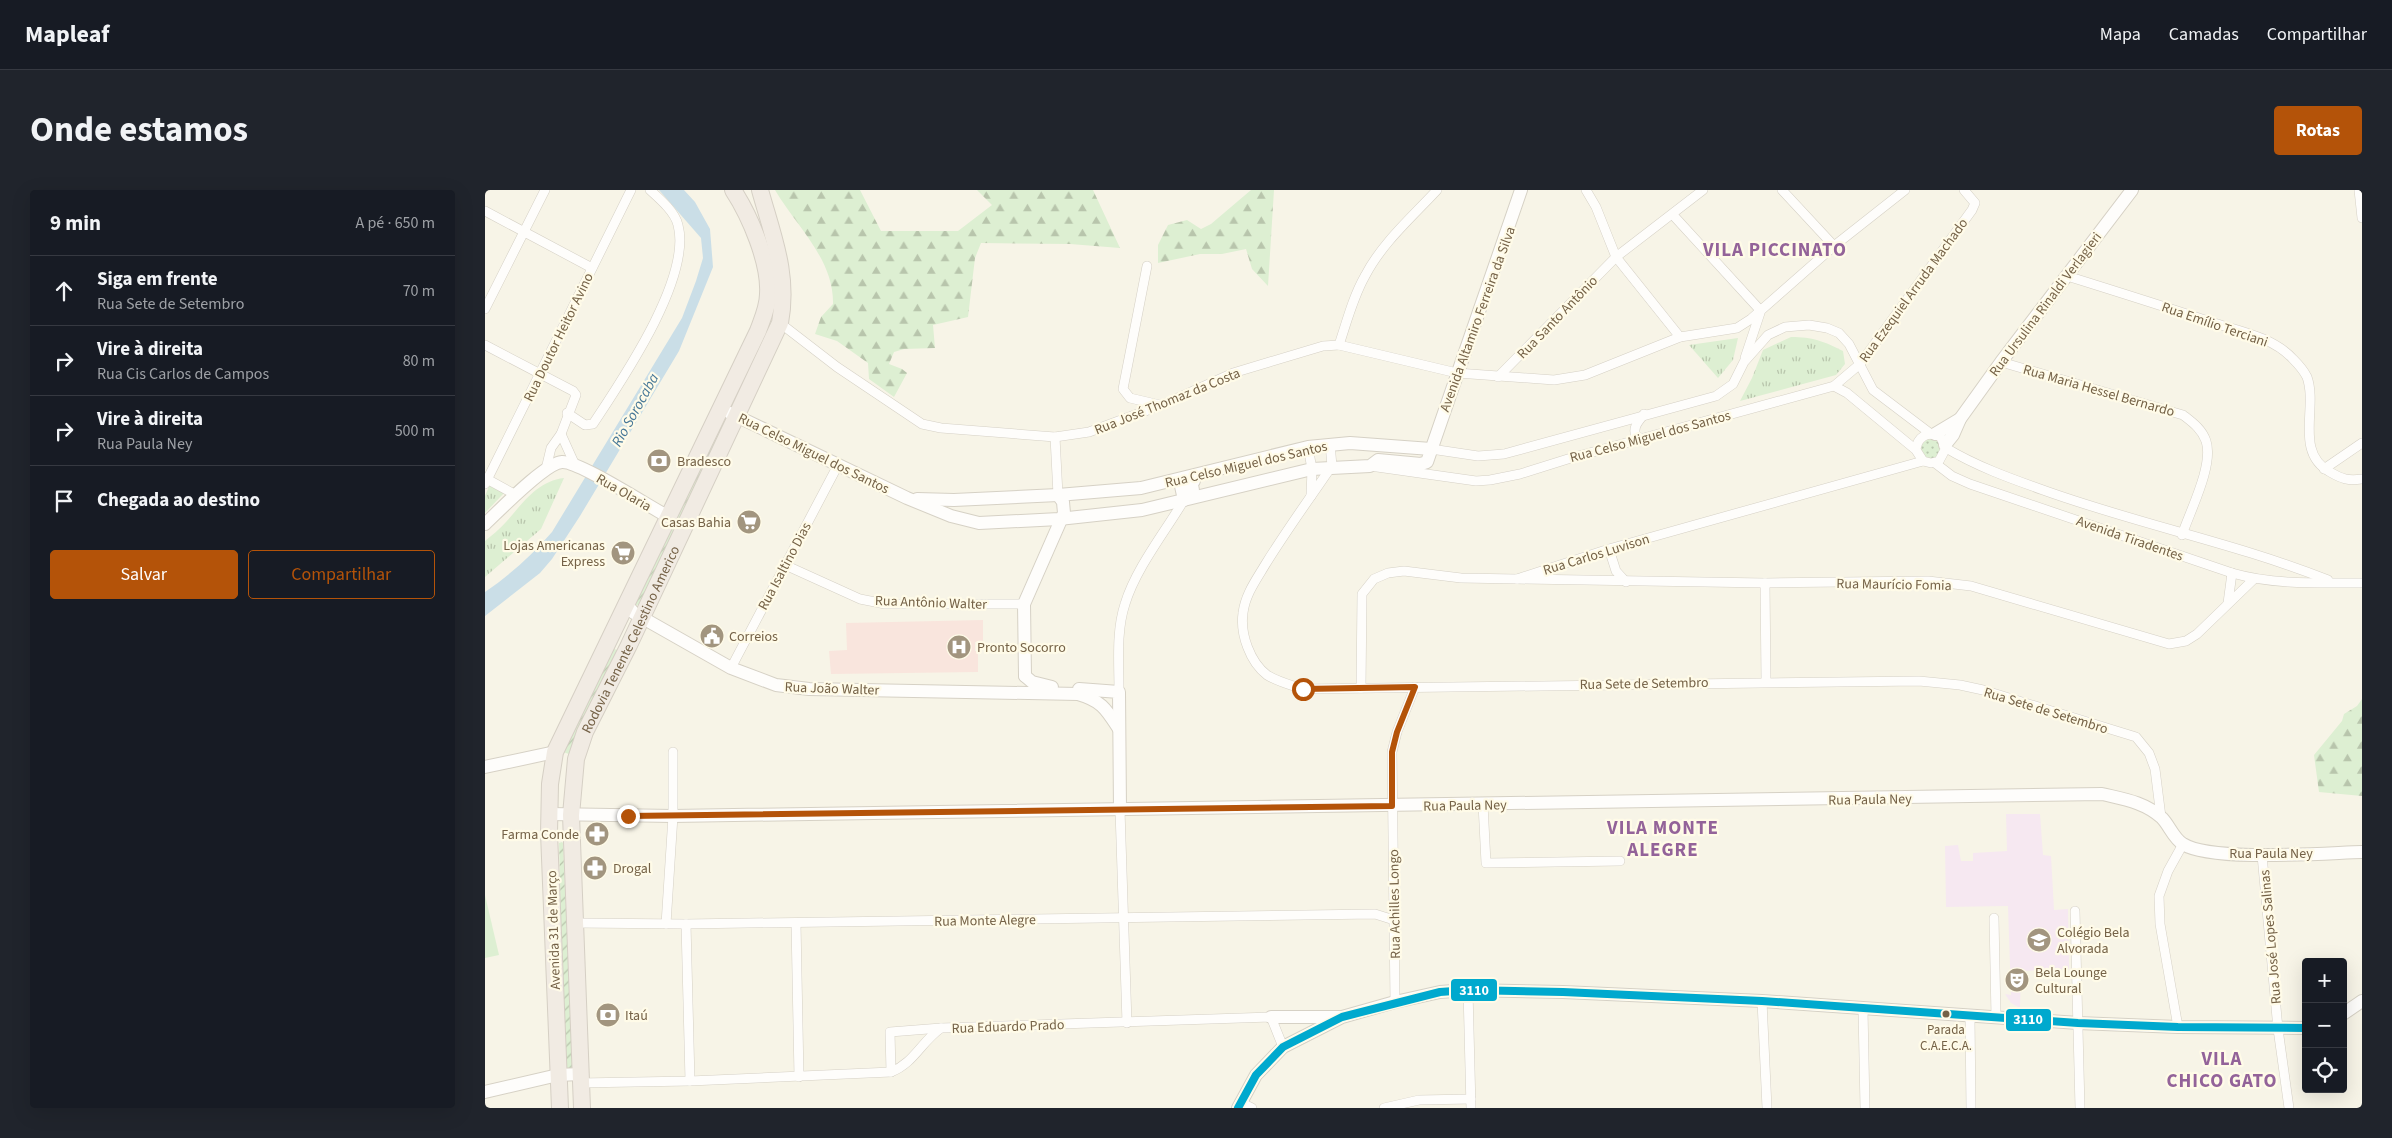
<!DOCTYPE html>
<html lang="pt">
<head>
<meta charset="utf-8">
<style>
	body { margin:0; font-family:"Source Sans 3",sans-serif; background:#20242c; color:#f1f3f6 }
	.controls { position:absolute; right:15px; bottom:15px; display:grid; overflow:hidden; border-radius:5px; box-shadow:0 5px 20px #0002 }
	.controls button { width:45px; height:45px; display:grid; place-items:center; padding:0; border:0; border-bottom:1px solid #363941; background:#171b24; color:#f1f3f6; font:25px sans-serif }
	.stop { position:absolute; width:15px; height:15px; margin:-11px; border:4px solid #b45309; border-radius:50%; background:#fff }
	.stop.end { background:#b45309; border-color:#fff; box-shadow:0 1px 5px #0008 }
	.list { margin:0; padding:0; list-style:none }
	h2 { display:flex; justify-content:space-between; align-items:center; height:65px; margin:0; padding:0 20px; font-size:21px }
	h2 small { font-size:16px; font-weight:400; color:#9ea1a6 }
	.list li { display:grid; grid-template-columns:32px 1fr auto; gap:15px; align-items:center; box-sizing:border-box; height:70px; padding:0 20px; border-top:1px solid #363941 }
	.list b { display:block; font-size:19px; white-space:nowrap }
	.list p { margin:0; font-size:16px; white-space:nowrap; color:#9ea1a6 }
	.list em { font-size:16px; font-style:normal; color:#9ea1a6 }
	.actions { display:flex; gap:10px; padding:15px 20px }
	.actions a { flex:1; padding:11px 0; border:1px solid #b45309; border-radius:5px; text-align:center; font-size:18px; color:#b45309 }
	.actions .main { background:#b45309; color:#fff }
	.icon { flex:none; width:28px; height:28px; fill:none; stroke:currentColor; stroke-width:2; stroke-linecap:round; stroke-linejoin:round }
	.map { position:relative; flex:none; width:1877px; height:918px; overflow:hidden; border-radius:5px }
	header { display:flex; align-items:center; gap:30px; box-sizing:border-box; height:70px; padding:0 25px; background:#171b24; border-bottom:1px solid #363941 }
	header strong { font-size:24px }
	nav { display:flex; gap:28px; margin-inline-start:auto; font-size:18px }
	.intro { display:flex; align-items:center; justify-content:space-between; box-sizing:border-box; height:120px; padding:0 30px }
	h1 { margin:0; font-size:35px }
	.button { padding:12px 22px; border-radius:5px; background:#b45309; color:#fff; font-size:18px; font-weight:700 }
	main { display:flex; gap:30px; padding:0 30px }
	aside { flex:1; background:#171b24; border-radius:5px; box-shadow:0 5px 20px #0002 }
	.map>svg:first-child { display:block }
	.education { fill:#f6e8f1 }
	.medical { fill:#f9e5dd }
	.grass { fill:url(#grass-dots) }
	.forest { fill:url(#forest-firs) }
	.park { fill:url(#park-tufts) }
	.garden { fill:url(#garden-furrows) }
	.pitch { fill:#ddefd2 }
	.water { fill:#cadee7 }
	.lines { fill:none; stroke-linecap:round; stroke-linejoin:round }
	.street-casing { stroke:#d5d0c5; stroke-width:10 }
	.secondary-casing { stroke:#d6d1c5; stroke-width:14 }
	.highway-casing { stroke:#d5cfc4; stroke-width:18 }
	.street { stroke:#fefdfb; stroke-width:9 }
	.secondary { stroke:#fefdfb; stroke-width:12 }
	.highway { stroke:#f1ebe3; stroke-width:16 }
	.bus-1-casing { stroke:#fffbe8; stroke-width:11 }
	.bus-1 { stroke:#00a9ce; stroke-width:8 }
	.route { stroke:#b45309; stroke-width:6 }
	.bus-dot { fill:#756247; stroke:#fffbe8; stroke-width:2 }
	.labels { text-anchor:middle; stroke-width:4.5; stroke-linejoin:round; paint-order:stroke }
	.bus-label { font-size:13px; fill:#756247; stroke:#fffbe8 }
	.street-label { font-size:14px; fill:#756247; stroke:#fffbe8 }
	.poi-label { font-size:14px; fill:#756247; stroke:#fffbe8; text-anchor:start }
	.water-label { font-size:15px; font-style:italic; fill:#467797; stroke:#fffbe8 }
	.district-label { font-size:19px; font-weight:bold; letter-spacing:1px; fill:#936399; stroke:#fffbe8 }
	.line-badge { stroke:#fffbe8; stroke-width:2 }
	.badge-label { font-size:14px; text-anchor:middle; font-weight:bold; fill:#fff }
</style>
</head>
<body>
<header>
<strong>Mapleaf</strong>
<nav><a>Mapa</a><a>Camadas</a><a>Compartilhar</a></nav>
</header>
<div class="intro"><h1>Onde estamos</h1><a class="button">Rotas</a></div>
<main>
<aside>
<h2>9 min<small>A pé · 650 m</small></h2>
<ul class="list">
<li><svg class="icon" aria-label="ahead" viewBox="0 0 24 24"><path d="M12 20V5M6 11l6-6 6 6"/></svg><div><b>Siga em frente</b><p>Rua Sete de Setembro</p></div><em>70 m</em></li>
<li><svg class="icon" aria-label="right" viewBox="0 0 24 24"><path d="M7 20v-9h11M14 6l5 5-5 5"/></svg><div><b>Vire à direita</b><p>Rua Cis Carlos de Campos</p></div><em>80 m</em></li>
<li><svg class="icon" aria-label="right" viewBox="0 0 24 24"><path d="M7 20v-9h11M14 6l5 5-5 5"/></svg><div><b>Vire à direita</b><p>Rua Paula Ney</p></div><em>500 m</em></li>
<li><svg class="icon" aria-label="arrive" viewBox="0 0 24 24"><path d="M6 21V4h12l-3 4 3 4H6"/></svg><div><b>Chegada ao destino</b></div></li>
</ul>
<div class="actions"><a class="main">Salvar</a><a>Compartilhar</a></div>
</aside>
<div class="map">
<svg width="1877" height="918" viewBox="0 0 1877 918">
	<defs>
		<pattern id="grass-dots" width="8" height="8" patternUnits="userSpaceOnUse" patternTransform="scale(1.25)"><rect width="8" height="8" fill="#ddefd2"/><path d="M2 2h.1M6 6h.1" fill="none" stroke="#b8c5ac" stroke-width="1.8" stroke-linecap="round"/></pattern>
		<pattern id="forest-firs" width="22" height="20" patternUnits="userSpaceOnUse" patternTransform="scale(1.25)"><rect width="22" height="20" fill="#ddefd2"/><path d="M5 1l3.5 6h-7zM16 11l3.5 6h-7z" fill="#b8c5ac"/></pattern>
		<pattern id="park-tufts" width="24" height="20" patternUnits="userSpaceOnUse" patternTransform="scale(1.25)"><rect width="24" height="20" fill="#ddefd2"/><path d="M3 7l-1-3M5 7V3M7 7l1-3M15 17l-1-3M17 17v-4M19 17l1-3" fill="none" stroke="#b8c5ac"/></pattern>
		<pattern id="garden-furrows" width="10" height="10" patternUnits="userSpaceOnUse" patternTransform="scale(1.25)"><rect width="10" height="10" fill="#ddefd2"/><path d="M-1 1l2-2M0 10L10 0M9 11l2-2" fill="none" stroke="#b8c5ac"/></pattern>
	</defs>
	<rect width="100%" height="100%" fill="#f7f4e7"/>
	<!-- education -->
	<path class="education" d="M1521 624H1555L1558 665 1566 666 1569 720 1583 719 1584 779 1536 781 1535 818 1526 813 1520 804 1526 805 1523 716 1461 717 1460 656 1473 655 1476 671H1488V663L1522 661Z"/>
	<!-- medical -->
	<path class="medical" d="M498 430V452H490V461H493V482L346 484 344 461 362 460 361 433Z"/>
	<!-- grass -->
	<circle class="grass" cx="1446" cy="259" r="10"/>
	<!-- forest -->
	<g class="forest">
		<path d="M290 0H375L396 41H473L507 15 492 0H608L635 58 585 54 496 53 490 68 483 127 448 135 450 158 419 159 409 162 404 174 417 179 422 183 409 207 384 189 383 173 352 151 330 144 336 127 348 114C349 69 311 36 290 0Z"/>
		<path d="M766 0H789L783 96 767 79 761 59 737 64H715L673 73V55L683 35 702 30 716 39 726 34Z"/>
		<path d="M1877 509V606L1834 602 1829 565 1857 531 1859 524 1872 516Z"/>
	</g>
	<!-- park -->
	<g class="park">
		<path d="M1306 147C1328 147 1338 151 1358 161L1360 174 1351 185 1255 211 1267 188 1278 160Z"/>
		<path d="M1253 148 1248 170 1233 188 1204 155Z"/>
		<path d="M79 288 56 339 0 387V351C7 345 15 339 21 332 37 314 52 291 79 288Z"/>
		<path d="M5 294 19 303 0 323V306Z"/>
	</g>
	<!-- garden -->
	<g class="garden">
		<path d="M238 232H241L159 410 151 416 150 412Z"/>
		<path d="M128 459 133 460 87 565 75 561Z"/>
		<path d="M77 652 78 653 88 882 80 881 74 653Z"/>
	</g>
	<!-- pitch -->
	<path class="pitch" d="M0 705 14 765 0 768Z"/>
	<!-- water -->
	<path class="water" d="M174 0H199L210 12 225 39 228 77 194 161 95 326 67 369 55 383 0 426V402C25 385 47 365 67 342L197 128 211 91 218 68 216 48Z"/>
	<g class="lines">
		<defs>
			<g id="street">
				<path d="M1101 0 1111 17 1131 67 1195 147"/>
				<path d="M1297 0 1349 56"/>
				<path d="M1874 0 1877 28"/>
				<path d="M0 21 107 78"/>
				<path d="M1188 25 1275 120"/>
				<path d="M662 76 638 199 645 208 675 215"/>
				<path d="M1582 86C1630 101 1678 116 1726 132 1754 141 1788 147 1808 169 1813 174 1819 181 1822 187 1833 218 1809 262 1845 282 1857 289 1863 291 1877 289"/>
				<path d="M0 119 60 0"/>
				<path d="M295 133 352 177 437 234 456 238 570 247 604 242 679 214 748 183 838 156 854 155C862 131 868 107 880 86 897 53 927 27 952 0"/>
				<path d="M0 155 88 201 91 205 76 244 66 258 61 279"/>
				<path d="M854 155 972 183 1069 190 1100 185 1195 147 1252 138 1266 129 1349 56 1420 0"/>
				<path d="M1260 168 1275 123"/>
				<path d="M1516 172 1698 225C1707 232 1717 239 1721 251 1729 275 1705 321 1697 345"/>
				<path d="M1013 187 1131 67 1218 0"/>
				<path d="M1349 196 1362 203 1431 260 1438 271 1446 273 1454 271 1461 258 1455 246C1442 241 1432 247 1431 260"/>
				<path d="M82 223 100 235 108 234C137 190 207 88 193 35 190 22 175 9 165 0"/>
				<path d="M76 244 90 275"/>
				<path d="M570 247 573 305"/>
				<path d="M1158 249 1151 246C1147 237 1154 231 1159 224"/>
				<path d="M845 254 847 276C824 309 801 341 780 375 771 390 760 405 758 423 755 444 765 472 782 485 793 492 806 495 818 499L1434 491 1475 495 1498 500 1651 547 1664 563 1670 579 1676 627"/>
				<path d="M823 257 827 279 826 306"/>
				<path d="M1461 258C1491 276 1524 288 1558 300 1652 334 1750 353 1843 390"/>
				<path d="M946 259 993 266 1019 264 1231 206 1248 194 1259 172 1283 145 1300 137 1324 135 1342 138 1354 143 1364 154 1388 200 1446 244"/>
				<path d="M1450 273 1467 286 1485 294 1747 383C1789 395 1833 393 1877 393"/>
				<path d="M885 276 991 291 1005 290 1035 284 1086 268 1349 196 1375 174 1487 20 1490 13 1479 0"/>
				<path d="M1839 279 1877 253"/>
				<path d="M0 288 31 305"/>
				<path d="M0 294 146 0"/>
				<path d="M1124 359 1131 381 1141 392"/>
				<path d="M300 375 375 409 400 414H539"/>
				<path d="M1032 389 1280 393 1443 391 1486 396 1684 454 1701 451 1712 444 1769 389"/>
				<path d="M1280 393 1281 491"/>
				<path d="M1743 413 1747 383"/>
				<path d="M246 478 353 275"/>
				<path d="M876 498 877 404 889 389 903 383 919 381 976 388 1032 389 1124 359 1438 271"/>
				<path d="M634 502C634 473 631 441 640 414 651 378 680 342 699 310"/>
				<path d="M998 614 1001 673 1135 671"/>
				<path d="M635 620 642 833"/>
				<path d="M1777 665 1793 839 1804 918"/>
				<path d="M1590 721 1595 918"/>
				<path d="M1509 728 1511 827"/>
				<path d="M90 733 201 734 890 724 909 730"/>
				<path d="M311 733 314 887"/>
				<path d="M181 734 188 626V562"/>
				<path d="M201 734 205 891"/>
				<path d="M983 800 986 918"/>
				<path d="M1277 811 1282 918"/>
				<path d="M910 812 907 562 912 542 930 497"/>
				<path d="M1378 819 1380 918"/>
				<path d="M1485 827 1486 918"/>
				<path d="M1693 837 1675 734 1674 706 1683 681 1698 654"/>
				<path d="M406 882 405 842 456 838"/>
				<path d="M95 893 205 891 406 882C429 873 436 852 456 838L786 827 798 857"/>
				<path d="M755 912 767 918"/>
				<path d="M899 918 934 910 986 909"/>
			</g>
			<g id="secondary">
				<path d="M245 223 422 308 466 326 494 333 574 329 657 320 827 279 885 276 893 270 936 274 942 272 1036 0"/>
				<path d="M1450 244 1475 229"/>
				<path d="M1460 255 1468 245 1475 229 1516 172 1647 0"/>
				<path d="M700 288C705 292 708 295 708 302L699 310 696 296C700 293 704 292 709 291"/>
				<path d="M432 309 469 310 573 305 656 298 823 257 865 253 946 259"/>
				<path d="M0 334C14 321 60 273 77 272 94 271 163 316 182 326"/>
				<path d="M142 415 149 423 246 478 291 495 324 499 593 504C617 511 621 519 634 539"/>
				<path d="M540 486 547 492 567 497"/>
				<path d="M540 486 539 414 579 323 578 312 573 305"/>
				<path d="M594 499 634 502 635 620"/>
				<path d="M0 577 70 562"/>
				<path d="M64 624 188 626 1617 604C1638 609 1660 612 1677 628 1684 635 1689 649 1698 654 1726 672 1840 663 1877 662"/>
				<path d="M1858 824 1877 811"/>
				<path d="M786 827H854"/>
				<path d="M0 902 73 885 95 884"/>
				<path d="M753 918 771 885 798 857 857 827 910 812 955 802 983 800 1078 802 1277 811 1593 833 1693 837 1821 838"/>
			</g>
			<g id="highway">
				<path d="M75 918 64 643 65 594 70 562 273 141C277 130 283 117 283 104 285 73 265 26 248 0"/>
				<path id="s1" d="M97 918 86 625 91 569 100 542 144 455 295 133C304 84 288 47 275 0"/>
			</g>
		</defs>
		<!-- street casing -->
		<use href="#street" class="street-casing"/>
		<!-- secondary casing -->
		<use href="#secondary" class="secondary-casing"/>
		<!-- highway casing -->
		<use href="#highway" class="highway-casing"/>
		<!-- street -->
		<use href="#street" class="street"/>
		<!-- secondary -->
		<use href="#secondary" class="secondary"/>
		<!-- highway -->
		<use href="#highway" class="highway"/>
		<defs>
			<path id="bus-1" d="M753 918 771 885 798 857 857 827 955 802 983 800 1078 802 1277 811 1593 833 1693 837 1821 838"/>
		</defs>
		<!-- bus-1 casing -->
		<use href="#bus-1" class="bus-1-casing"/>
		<!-- bus-1 -->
		<use href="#bus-1" class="bus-1"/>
	</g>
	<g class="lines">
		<!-- route -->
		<path class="route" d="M143 626 907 616V562L912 542 930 497 818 499"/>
	</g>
	<!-- icons -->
	<defs>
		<symbol id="bank-disc" viewBox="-11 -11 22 22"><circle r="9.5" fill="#a2957f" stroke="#fffbe8"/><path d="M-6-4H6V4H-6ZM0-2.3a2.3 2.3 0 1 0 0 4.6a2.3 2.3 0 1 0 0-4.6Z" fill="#fff"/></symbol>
		<symbol id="supermarket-disc" viewBox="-11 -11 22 22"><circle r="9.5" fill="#a2957f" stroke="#fffbe8"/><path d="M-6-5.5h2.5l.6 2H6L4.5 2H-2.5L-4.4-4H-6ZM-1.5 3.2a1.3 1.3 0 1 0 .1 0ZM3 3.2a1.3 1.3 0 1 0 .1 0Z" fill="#fff"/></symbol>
		<symbol id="civic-disc" viewBox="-11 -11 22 22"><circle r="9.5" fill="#a2957f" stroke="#fffbe8"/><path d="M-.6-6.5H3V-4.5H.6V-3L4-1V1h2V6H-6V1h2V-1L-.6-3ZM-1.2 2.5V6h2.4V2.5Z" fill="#fff"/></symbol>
		<symbol id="hospital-disc" viewBox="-11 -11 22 22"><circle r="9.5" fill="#a2957f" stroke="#fffbe8"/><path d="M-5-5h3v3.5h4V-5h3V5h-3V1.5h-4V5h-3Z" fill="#fff"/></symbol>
		<symbol id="pharmacy-disc" viewBox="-11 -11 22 22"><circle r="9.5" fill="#a2957f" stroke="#fffbe8"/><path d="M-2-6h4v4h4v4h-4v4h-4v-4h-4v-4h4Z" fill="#fff"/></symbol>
		<symbol id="school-disc" viewBox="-11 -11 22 22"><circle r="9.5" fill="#a2957f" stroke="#fffbe8"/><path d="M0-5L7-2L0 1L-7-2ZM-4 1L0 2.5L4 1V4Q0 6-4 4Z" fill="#fff"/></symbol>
		<symbol id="theatre-disc" viewBox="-11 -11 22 22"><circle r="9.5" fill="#a2957f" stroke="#fffbe8"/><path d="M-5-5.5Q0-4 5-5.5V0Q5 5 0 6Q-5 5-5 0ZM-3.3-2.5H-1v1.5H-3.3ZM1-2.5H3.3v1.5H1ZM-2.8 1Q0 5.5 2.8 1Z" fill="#fff"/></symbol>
	</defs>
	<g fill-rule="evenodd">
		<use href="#bank-disc" x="160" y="257" width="28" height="28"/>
		<use href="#supermarket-disc" x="250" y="318" width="28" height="28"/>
		<use href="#supermarket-disc" x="124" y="349" width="28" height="28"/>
		<use href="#civic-disc" x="213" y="432" width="28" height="28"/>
		<use href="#hospital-disc" x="460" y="443" width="28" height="28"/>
		<use href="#pharmacy-disc" x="98" y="630" width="28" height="28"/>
		<use href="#pharmacy-disc" x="96" y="664" width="28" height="28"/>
		<use href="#school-disc" x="1540" y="736" width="28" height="28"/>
		<use href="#theatre-disc" x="1518" y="776" width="28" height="28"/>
		<use href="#bank-disc" x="109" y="811" width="28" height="28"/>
	</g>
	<!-- markers -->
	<circle class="bus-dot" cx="1461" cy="824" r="4.5"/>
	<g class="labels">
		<!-- bus labels -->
		<g class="bus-label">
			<text x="1461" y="844">Parada<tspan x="1461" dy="16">C.A.E.C.A.</tspan></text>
		</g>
		<!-- street labels -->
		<g class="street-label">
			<text transform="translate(1428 100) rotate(-54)" y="5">Rua Ezequiel Arruda Machado</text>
			<text transform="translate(1560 114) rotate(-53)" y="5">Rua Ursulina Rinaldi Verlagieri</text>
			<text transform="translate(1072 127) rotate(-46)" y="5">Rua Santo Antônio</text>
			<text transform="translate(992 129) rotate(-70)" y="5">Avenida Altamiro Ferreira da Silva</text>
			<text transform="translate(1730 134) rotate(19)" y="5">Rua Emílio Terciani</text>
			<text transform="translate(73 147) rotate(-64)" y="5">Rua Doutor Heitor Avino</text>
			<text transform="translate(1614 200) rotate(16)" y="5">Rua Maria Hessel Bernardo</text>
			<text transform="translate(682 211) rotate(-22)" y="5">Rua José Thomaz da Costa</text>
			<text transform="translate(1165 246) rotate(-15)" y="5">Rua Celso Miguel dos Santos</text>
			<text transform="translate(329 263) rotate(26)" y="5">Rua Celso Miguel dos Santos</text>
			<text transform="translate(761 274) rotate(-13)" y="5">Rua Celso Miguel dos Santos</text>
			<text transform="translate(139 302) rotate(30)" y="5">Rua Olaria</text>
			<text transform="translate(1645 348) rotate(19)" y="5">Avenida Tiradentes</text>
			<text transform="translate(1111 364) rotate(-17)" y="5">Rua Carlos Luvison</text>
			<text transform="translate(299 376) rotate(-62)" y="5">Rua Isaltino Dias</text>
			<text transform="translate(1409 394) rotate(1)" y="5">Rua Maurício Fomia</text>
			<text transform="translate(446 412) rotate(2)" y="5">Rua Antônio Walter</text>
			<text dy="5" stroke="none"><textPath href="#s1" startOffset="481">Rodovia Tenente Celestino Americo</textPath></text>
			<text transform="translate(1159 493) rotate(-1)" y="5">Rua Sete de Setembro</text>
			<text transform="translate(347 498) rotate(2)" y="5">Rua João Walter</text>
			<text transform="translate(1561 520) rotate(17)" y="5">Rua Sete de Setembro</text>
			<text transform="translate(1385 609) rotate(-1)" y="5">Rua Paula Ney</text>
			<text transform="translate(980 615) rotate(-1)" y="5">Rua Paula Ney</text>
			<text x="1786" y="668">Rua Paula Ney</text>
			<text transform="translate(909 714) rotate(-91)" y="5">Rua Achilles Longo</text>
			<text transform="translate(500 730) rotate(-1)" y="5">Rua Monte Alegre</text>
			<text transform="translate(68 740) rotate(-92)" y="5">Avenida 31 de Março</text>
			<text transform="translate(1785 747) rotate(-95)" y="5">Rua José Lopes Salinas</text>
			<text transform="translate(523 836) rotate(-2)" y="5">Rua Eduardo Prado</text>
		</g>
		<!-- poi labels -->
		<g class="poi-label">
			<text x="192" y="276">Bradesco</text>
			<text x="246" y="337" text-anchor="end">Casas Bahia</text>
			<text x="120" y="360" text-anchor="end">Lojas Americanas<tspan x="120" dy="16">Express</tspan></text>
			<text x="244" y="451">Correios</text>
			<text x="492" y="462">Pronto Socorro</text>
			<text x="94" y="649" text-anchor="end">Farma Conde</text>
			<text x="128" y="683">Drogal</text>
			<text x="1572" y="747">Colégio Bela<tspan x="1572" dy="16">Alvorada</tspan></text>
			<text x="1550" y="787">Bela Lounge<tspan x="1550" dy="16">Cultural</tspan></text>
			<text x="140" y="830">Itaú</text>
		</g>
		<!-- water labels -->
		<g class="water-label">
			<text transform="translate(150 220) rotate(-61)" y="5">Rio Sorocaba</text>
		</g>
		<!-- district labels -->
		<g class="district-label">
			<text x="1290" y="66">VILA PICCINATO</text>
			<text x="1178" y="644">VILA MONTE<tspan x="1178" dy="22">ALEGRE</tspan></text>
			<text x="1737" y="875">VILA<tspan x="1737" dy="22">CHICO GATO</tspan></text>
		</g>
	</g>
	<g class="line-badge">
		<rect x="965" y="788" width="48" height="24" rx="5" fill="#00a9ce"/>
		<rect x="1520" y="818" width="47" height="24" rx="5" fill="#00a9ce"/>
	</g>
	<g class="badge-label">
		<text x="989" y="805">3110</text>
		<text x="1543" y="834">3110</text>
	</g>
</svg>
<div class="controls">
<button>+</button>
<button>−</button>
<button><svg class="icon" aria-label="locate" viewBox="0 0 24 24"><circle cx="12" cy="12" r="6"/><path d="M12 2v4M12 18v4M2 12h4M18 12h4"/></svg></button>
</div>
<div class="stop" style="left:818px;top:499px"></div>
<div class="stop end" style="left:143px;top:626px"></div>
</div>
</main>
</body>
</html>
